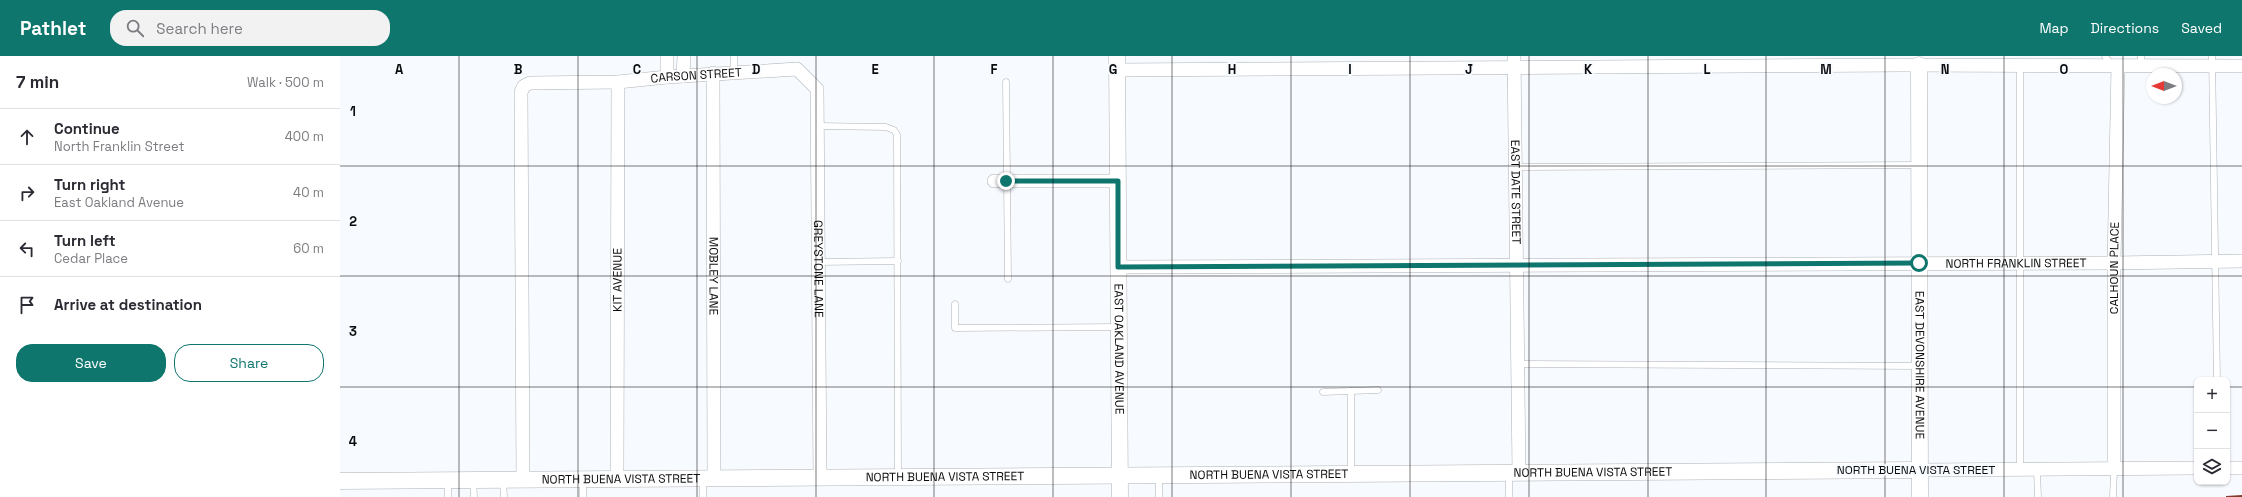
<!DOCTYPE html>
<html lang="en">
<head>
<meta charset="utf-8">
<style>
	body { margin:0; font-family:"Space Grotesk",sans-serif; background:#f2f2f3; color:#2b2b33 }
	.controls { position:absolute; right:12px; bottom:12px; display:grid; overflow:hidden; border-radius:8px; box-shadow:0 1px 3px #0004 }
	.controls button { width:36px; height:36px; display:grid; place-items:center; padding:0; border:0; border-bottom:1px solid #e1e1e2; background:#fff; color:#2b2b33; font:20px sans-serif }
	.compass { position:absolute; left:1806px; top:12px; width:36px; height:36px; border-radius:50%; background:#fff; box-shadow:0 1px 3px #0004; rotate:270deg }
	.stop { position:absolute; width:12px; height:12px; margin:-9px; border:3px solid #0f766e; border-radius:50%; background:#fff }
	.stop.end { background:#0f766e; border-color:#fff; box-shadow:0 1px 4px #0008 }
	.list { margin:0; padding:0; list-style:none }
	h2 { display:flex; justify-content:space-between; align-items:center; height:52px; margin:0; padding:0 16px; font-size:17px }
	h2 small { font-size:13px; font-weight:400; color:#7c7c81 }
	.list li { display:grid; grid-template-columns:26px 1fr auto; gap:12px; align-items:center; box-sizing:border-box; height:56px; padding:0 16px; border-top:1px solid #e1e1e2 }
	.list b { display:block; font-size:15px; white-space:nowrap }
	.list p { margin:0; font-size:13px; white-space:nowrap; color:#7c7c81 }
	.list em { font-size:13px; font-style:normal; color:#7c7c81 }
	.actions { display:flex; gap:8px; padding:12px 16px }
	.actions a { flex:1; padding:9px 0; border:1px solid #0f766e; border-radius:16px; text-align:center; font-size:14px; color:#0f766e }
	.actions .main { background:#0f766e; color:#fff }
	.icon { flex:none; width:22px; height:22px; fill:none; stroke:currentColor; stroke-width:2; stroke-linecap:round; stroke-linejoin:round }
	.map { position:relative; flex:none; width:1902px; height:441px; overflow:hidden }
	header { display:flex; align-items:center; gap:24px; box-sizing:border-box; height:56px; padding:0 20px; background:#0f766e; color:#fff }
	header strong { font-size:19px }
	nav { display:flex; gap:22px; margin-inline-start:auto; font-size:14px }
	.search { width:280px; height:36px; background:#f2f2f3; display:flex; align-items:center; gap:10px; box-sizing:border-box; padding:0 14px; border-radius:16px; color:#7c7c81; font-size:15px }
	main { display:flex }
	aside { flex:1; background:#fff }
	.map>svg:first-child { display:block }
	.building { fill:#863c2c }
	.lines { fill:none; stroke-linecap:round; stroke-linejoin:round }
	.service-casing { stroke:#aeb1b4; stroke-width:7 }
	.minor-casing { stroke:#aeb1b4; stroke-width:14 }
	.tertiary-casing { stroke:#aeb1b4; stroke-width:17 }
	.service { stroke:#fff; stroke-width:6 }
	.minor { stroke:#fff; stroke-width:13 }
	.tertiary { stroke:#fff; stroke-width:16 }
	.route { stroke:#0f766e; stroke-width:5 }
	.grid { fill:none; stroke:#0b0c0d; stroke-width:1; stroke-opacity:0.55 }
	.labels { text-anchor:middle; stroke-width:4; stroke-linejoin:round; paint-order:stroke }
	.street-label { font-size:12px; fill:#0b0c0d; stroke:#f7fafe }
	.grid-label { font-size:13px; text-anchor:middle; font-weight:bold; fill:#0b0c0d; stroke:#f7fafe; stroke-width:4; stroke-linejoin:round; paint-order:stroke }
</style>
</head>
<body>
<header>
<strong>Pathlet</strong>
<div class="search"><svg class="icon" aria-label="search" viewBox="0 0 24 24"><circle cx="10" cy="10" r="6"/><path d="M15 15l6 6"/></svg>Search here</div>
<nav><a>Map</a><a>Directions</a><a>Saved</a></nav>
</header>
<main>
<aside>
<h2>7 min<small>Walk · 500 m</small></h2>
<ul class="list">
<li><svg class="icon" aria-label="ahead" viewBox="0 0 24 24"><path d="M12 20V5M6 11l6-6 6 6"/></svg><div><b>Continue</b><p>North Franklin Street</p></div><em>400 m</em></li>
<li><svg class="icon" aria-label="right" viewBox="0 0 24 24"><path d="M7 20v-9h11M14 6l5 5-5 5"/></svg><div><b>Turn right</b><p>East Oakland Avenue</p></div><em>40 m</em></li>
<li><svg class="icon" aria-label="left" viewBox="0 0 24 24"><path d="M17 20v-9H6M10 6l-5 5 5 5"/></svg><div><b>Turn left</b><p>Cedar Place</p></div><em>60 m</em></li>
<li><svg class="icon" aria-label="arrive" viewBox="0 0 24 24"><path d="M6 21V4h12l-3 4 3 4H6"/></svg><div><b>Arrive at destination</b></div></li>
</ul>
<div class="actions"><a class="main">Save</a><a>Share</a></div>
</aside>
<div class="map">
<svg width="1902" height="441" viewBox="0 0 1902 441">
	<rect width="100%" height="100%" fill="#f7fafe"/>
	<!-- building -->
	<path class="building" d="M1902 439V441H1886V440Z"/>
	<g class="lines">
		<defs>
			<g id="service">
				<path d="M394 0V16"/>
				<path d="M1765 0 1771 9"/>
				<path d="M1801 0V10"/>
				<path d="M1872 0 1877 324"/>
				<path d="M1680 9V414"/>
				<path d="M666 26 668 223"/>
				<path d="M477 70 546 71 554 74 557 79 558 420"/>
				<path d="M1176 111 1578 109"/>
				<path d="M478 206 558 205"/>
				<path d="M615 248V272L779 271"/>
				<path d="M1178 308 1579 310"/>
				<path d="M1011 335 1038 334"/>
				<path d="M983 336 1011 335V418"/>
				<path d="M1697 414 1698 441"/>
				<path d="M1169 418V441"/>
				<path d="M108 425V441"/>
				<path d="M133 425 134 441"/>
				<path d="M163 425 164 441"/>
				<path d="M243 425V441"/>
				<path d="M363 441V423"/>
				<path d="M819 441V421"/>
				<path d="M1773 441 1774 413"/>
			</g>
			<g id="minor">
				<path d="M327 0V21"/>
				<path id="s1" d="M1174 0 1179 417"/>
				<path d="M777 14 1561 9 1902 10"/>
				<path id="s2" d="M373 17 374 422"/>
				<path d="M343 20 344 0"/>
				<path d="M654 125H778"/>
				<path id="s3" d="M778 211 1774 207 1902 205"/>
				<path d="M1887 412H1902"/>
				<path id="s4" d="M1774 413V207L1778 10"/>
				<path d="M1580 414 1857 412"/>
				<path id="s5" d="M277 422 278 26"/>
				<path id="s6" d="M183 423 181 36 184 30 190 27 278 26 327 21 457 13 477 33 480 421"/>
			</g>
			<g id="tertiary">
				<path id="s7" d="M777 0 780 441"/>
				<path id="s8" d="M1579 9 1580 441"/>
				<path id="s9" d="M0 425 1580 414"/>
			</g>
		</defs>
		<!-- service casing -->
		<use href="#service" class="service-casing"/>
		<!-- minor casing -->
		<use href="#minor" class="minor-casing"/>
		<!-- tertiary casing -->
		<use href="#tertiary" class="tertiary-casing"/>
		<!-- service -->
		<use href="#service" class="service"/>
		<!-- minor -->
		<use href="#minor" class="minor"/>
		<!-- tertiary -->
		<use href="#tertiary" class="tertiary"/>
	</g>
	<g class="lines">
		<!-- route -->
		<path class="route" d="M666 125H778V211L1579 207"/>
	</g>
	<!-- grid -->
	<path class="grid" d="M119 0V441M238 0V441M357 0V441M476 0V441M594 0V441M713 0V441M832 0V441M951 0V441M1070 0V441M1189 0V441M1308 0V441M1426 0V441M1545 0V441M1664 0V441M1783 0V441M0 110H1902M0 220H1902M0 331H1857M1887 331H1902"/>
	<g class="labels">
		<!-- street labels -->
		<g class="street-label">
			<text dy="4" stroke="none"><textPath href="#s6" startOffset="567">CARSON STREET</textPath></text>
			<text dy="4" stroke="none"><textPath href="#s1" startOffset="136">EAST DATE STREET</textPath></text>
			<text dy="4" stroke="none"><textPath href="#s3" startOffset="898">NORTH FRANKLIN STREET</textPath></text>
			<text dy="4" stroke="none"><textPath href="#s4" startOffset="201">CALHOUN PLACE</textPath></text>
			<text dy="4" stroke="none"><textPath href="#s6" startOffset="876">GREYSTONE LANE</textPath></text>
			<text dy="4" stroke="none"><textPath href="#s2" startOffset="203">MOBLEY LANE</textPath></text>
			<text dy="4" stroke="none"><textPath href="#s5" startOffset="198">KIT AVENUE</textPath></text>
			<text dy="4" stroke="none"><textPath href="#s7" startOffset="293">EAST OAKLAND AVENUE</textPath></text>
			<text dy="4" stroke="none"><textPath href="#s8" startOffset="300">EAST DEVONSHIRE AVENUE</textPath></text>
			<text x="1576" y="418">NORTH BUENA VISTA STREET</text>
			<text dy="4" stroke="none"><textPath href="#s9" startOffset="1253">NORTH BUENA VISTA STREET</textPath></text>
			<text dy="4" stroke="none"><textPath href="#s9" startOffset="929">NORTH BUENA VISTA STREET</textPath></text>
			<text dy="4" stroke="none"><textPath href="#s9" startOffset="605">NORTH BUENA VISTA STREET</textPath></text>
			<text dy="4" stroke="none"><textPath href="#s9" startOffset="281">NORTH BUENA VISTA STREET</textPath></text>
		</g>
	</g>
	<g class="grid-label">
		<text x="59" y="18">A</text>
		<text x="178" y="18">B</text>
		<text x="297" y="18">C</text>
		<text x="416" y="18">D</text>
		<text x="535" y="18">E</text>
		<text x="654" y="18">F</text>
		<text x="773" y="18">G</text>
		<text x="892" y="18">H</text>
		<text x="1010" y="18">I</text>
		<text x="1129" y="18">J</text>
		<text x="1248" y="18">K</text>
		<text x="1367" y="18">L</text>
		<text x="1486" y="18">M</text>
		<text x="1605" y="18">N</text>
		<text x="1724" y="18">O</text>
		<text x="13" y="60">1</text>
		<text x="13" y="170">2</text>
		<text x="13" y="280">3</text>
		<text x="13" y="390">4</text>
	</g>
</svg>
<div class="controls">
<button>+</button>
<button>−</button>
<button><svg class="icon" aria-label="layers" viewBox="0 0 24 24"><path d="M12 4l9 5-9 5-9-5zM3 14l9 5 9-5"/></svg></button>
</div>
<svg class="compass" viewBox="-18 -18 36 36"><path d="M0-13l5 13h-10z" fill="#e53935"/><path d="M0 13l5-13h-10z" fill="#7c7c81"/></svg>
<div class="stop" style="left:1579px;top:207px"></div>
<div class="stop end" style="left:666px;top:125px"></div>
</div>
</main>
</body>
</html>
